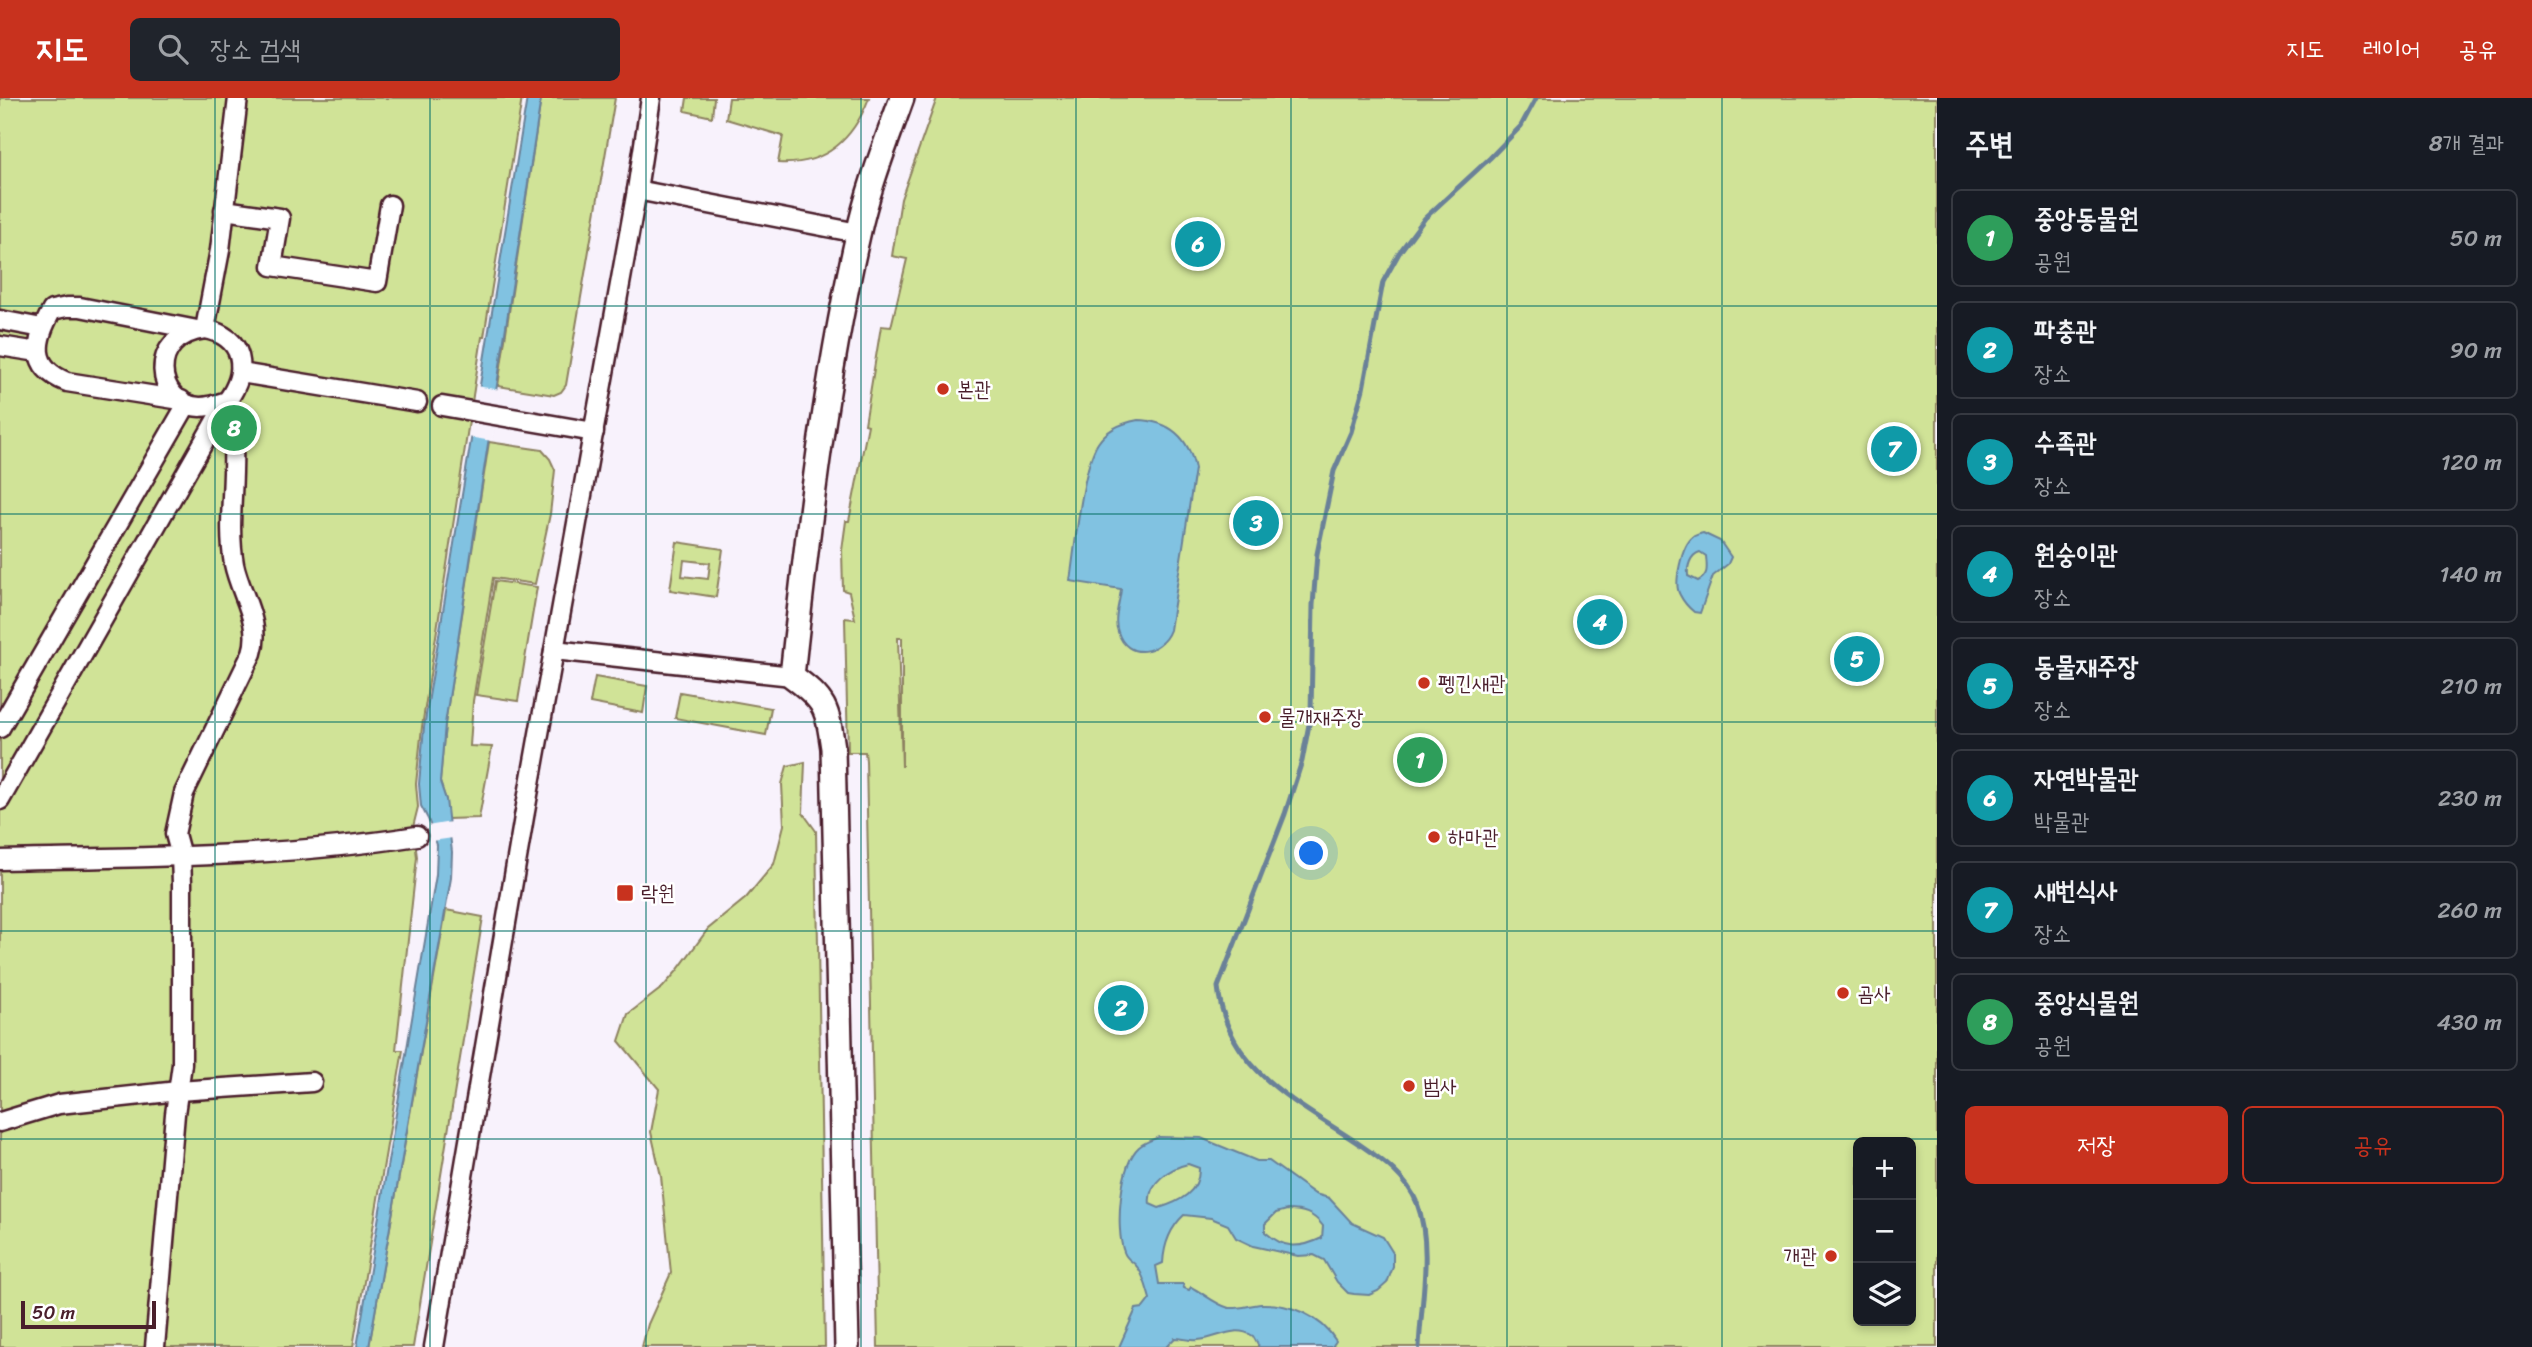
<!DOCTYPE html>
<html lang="ko">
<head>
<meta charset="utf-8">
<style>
	body { margin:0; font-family:Sriracha,"Poor Story",sans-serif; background:#20242c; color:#f1f3f6 }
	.controls { position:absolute; right:21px; bottom:21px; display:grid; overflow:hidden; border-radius:10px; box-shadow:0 4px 10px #0003 }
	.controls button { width:63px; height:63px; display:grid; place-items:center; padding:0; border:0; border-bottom:2px solid #363941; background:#171b24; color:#f1f3f6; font:35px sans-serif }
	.scale { position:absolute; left:21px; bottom:18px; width:135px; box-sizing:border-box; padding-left:7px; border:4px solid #4a1f2b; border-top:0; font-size:19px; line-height:24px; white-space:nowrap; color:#4a1f2b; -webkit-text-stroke:5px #fff; paint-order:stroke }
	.you { position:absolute; left:1312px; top:756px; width:24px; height:24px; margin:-18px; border:5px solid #fff; border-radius:50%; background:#1a73e8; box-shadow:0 0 0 10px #1a73e833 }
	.badge { display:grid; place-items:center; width:46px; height:46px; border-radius:50%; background:#c8321e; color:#fff; font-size:23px; font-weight:700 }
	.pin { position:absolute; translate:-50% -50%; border:4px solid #fff; box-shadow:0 2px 7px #0006 }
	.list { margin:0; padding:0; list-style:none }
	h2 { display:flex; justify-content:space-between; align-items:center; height:91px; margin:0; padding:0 28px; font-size:30px }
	h2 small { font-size:23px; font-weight:400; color:#9ea1a6 }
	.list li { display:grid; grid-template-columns:46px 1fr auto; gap:21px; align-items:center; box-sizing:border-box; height:98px; margin:0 14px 14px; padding:0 14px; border:2px solid #363941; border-radius:10px }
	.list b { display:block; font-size:26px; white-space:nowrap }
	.list p { margin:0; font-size:23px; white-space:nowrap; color:#9ea1a6 }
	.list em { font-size:23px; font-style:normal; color:#9ea1a6 }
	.actions { display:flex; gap:14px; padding:21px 28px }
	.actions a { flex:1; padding:16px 0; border:2px solid #c8321e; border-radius:10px; text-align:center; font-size:24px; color:#c8321e }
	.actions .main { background:#c8321e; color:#fff }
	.icon { flex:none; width:38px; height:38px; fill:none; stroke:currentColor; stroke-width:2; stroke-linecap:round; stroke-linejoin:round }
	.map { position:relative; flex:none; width:1937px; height:1249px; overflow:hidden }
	header { display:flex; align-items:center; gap:42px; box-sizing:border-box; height:98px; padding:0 35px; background:#c8321e; color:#fff }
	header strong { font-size:33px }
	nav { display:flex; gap:38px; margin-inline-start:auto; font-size:24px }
	.search { width:490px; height:63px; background:#20242c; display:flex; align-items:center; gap:18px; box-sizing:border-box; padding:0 24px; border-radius:10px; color:#9ea1a6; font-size:26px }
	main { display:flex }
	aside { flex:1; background:#171b24 }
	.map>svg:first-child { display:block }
	.green { fill:#d0e397; stroke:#8d8161; stroke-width:2; fill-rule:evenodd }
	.water { fill:#81c2e1; stroke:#6b8198; stroke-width:2; fill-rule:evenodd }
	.pier { fill:#f8f2fc }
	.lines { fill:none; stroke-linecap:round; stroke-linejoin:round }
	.stream { stroke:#6b8198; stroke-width:5 }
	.minor-casing { stroke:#4a1f2b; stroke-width:23 }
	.tertiary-casing { stroke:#4a1f2b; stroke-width:28 }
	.minor { stroke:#fff; stroke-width:18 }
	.tertiary { stroke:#fff; stroke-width:23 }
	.grid { fill:none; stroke:#0f766e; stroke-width:2; stroke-opacity:0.55 }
	.poi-dot { fill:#c8321e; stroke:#fff; stroke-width:2.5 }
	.labels { text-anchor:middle; stroke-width:5; stroke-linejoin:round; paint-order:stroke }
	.poi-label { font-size:21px; fill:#4a1f2b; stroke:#fff; text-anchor:start }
</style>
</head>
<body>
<header>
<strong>지도</strong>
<div class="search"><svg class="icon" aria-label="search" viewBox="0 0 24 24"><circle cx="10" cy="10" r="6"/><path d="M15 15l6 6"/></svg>장소 검색</div>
<nav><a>지도</a><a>레이어</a><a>공유</a></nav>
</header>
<main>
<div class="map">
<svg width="1937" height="1249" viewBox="0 0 1937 1249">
	<rect width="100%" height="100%" fill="#f8f2fc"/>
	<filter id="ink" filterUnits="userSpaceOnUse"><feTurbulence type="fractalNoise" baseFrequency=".0143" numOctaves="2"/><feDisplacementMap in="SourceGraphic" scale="14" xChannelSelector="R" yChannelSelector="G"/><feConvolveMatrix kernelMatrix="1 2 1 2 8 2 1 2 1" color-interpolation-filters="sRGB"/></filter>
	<g filter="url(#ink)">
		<!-- green -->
		<g class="green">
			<path d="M0 0H522L484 239H482L422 629 416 686 418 709 413 729 417 759 396 952H403L353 1249H0Z"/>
			<path d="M541 0H615L566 287 561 294 554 297 498 288Z"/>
			<path d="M687 0H714L712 19 685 13Z"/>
			<path d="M729 0H869C853 42 825 68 778 65L783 38 726 21Z"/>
			<path d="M937 0H1937V1249H878L866 663 865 654H848L845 520 855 521 849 494 843 492 842 452 846 423H849L868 327 865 326 881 228 891 229 907 161 892 158 901 101ZM898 540H902V669ZM1858 1044H1911V1223H1858Z"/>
			<path d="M489 344 542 352 550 361 555 372 550 416 535 486 493 480 473 603 470 648 492 649 479 720 447 721 446 702 440 684 445 626Z"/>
			<path d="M677 444 723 451 716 499 670 492ZM684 462 710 465 708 481 682 478Z"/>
			<path d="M495 483 537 489 518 603 476 597Z"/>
			<path d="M595 579 647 588 643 615 590 605Z"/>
			<path d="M680 594 771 610 766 637 675 620Z"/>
			<path d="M805 664 803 715 816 733 825 1249H642L648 1226 671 1175 661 1078 651 1034 659 991 619 943 628 916 663 889 676 874 708 831 746 800 774 766 784 727 782 686 787 668Z"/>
			<path d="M446 812 483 819 413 1249H369Z"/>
		</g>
		<!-- water -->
		<g class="water">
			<path d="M527 0H541L445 626 440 684 446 702 452 754 451 780 369 1249H357L436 777 437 747 428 721 421 708 419 686 424 629Z"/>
			<path d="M1138 322C1170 323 1189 340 1195 371L1170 532C1161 556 1127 563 1118 534 1113 521 1120 504 1121 491L1070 483C1075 451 1082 369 1098 345 1107 331 1122 325 1138 322Z"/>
			<path d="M1703 435 1720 443 1731 459 1728 466 1713 478 1700 515 1694 514C1689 510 1683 503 1680 497 1673 486 1682 447 1693 439 1693 438 1702 435 1703 435ZM1700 454 1706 458C1707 470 1709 477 1698 483L1688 478C1687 469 1690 457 1700 454Z"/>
			<path d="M1159 1039 1201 1040 1257 1063H1269L1315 1096 1329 1100 1352 1125 1383 1139 1393 1155V1169L1387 1185 1378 1193 1369 1197 1354 1196 1348 1195 1337 1184 1324 1162 1314 1157 1298 1158 1253 1148 1236 1140 1228 1127 1211 1120 1184 1117C1170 1130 1164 1146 1163 1165L1156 1168 1159 1186H1183L1184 1190 1189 1192 1191 1189C1203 1195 1216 1207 1229 1210 1240 1211 1250 1207 1261 1206 1289 1205 1321 1218 1336 1243L1332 1249H1259L1253 1238C1233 1226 1218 1241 1198 1242 1191 1243 1183 1240 1175 1240L1166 1249H1119L1136 1211 1143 1210 1150 1201C1147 1191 1144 1178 1138 1170 1134 1163 1127 1163 1124 1154 1115 1131 1120 1066 1139 1049 1145 1044 1152 1042 1159 1039ZM1188 1066 1199 1070C1200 1094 1179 1104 1159 1110L1150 1106C1147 1085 1170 1070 1188 1066ZM1287 1112C1303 1112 1313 1115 1323 1128L1322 1140C1299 1151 1284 1151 1265 1134V1126L1276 1115Z"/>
		</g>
		<!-- pier -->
		<g class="pier">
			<path d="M476 288 501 292 492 343 468 339Z"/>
			<path d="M451 724 453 740 432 743 427 728Z"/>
		</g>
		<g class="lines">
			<!-- stream -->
			<path class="stream" d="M1419 1249C1421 1205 1433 1147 1417 1105 1407 1080 1384 1063 1362 1048 1299 1005 1227 974 1218 889L1285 716 1302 663 1311 616 1313 507 1317 456 1334 373 1351 334 1363 291 1383 184 1399 155 1425 120 1490 60 1521 28 1536 0"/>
			<defs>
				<g id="minor">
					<path d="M637 92 858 135"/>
					<path d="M224 112 280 120 272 168 377 184 390 107"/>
					<path d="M0 222 42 230"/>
					<path d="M205 231C245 239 249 273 227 303 218 306 210 309 200 309 155 307 146 238 205 231Z"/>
					<path d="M205 231 220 152 238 0"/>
					<path d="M0 248 38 254"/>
					<path d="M241 275 417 304"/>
					<path d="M181 302 67 284C29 269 35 242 52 212L67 209H80L197 232"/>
					<path d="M442 308 594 334"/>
					<path d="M554 552 792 578"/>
					<path d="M0 630 187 306"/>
					<path d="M0 702 227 303C229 317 232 331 233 346 235 386 227 427 234 466 240 496 262 524 252 555L184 695 175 736 181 758 182 785V966L175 1016 155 1249"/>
					<path d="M0 762C139 759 279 760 417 738"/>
					<path d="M0 1024 59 1006 178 993 312 984"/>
					<path d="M434 1249 524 719 637 92 651 0"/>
				</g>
				<path id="tertiary" d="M847 1249 833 650C827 609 826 603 792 578 808 430 825 282 858 137 868 90 886 45 902 0"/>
			</defs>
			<!-- minor casing -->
			<use href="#minor" class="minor-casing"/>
			<!-- tertiary casing -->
			<use href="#tertiary" class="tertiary-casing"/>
			<!-- minor -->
			<use href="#minor" class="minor"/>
			<!-- tertiary -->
			<use href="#tertiary" class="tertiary"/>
		</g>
	</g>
	<!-- grid -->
	<path class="grid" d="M215 0V1249M430 0V1249M646 0V1249M861 0V1249M1076 0V1249M1291 0V1249M1507 0V1249M1722 0V1249M0 208H1937M0 416H1937M0 624H1937M0 833H1937M0 1041H1937"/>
	<!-- markers -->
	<g class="poi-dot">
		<circle cx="943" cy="291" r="7"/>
		<circle cx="1424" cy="585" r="7"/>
		<circle cx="1265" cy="619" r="7"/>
		<circle cx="1434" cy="739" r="7"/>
		<rect x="616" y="786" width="18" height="18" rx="3.5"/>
		<circle cx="1843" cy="895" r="7"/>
		<circle cx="1409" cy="988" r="7"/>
		<circle cx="1831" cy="1158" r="7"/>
	</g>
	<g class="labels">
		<!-- poi labels -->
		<g class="poi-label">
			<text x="957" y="298">본관</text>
			<text x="1438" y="592">펭긴새관</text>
			<text x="1279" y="626">물개재주장</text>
			<text x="1448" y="746">하마관</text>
			<text x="641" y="802">락원</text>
			<text x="1857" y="902">곰사</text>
			<text x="1423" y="995">범사</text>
			<text x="1817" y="1165" text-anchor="end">개관</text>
		</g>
	</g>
</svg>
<div class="controls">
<button>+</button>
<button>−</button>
<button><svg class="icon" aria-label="layers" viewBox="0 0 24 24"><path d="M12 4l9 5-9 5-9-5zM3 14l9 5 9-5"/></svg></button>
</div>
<div class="scale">50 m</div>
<div class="you"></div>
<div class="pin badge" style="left:1420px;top:662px;background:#2e9e5b">1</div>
<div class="pin badge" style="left:1121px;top:910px;background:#0f9aa8">2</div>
<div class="pin badge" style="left:1256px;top:425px;background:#0f9aa8">3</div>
<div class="pin badge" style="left:1600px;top:524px;background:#0f9aa8">4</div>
<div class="pin badge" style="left:1857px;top:561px;background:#0f9aa8">5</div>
<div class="pin badge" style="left:1198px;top:146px;background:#0f9aa8">6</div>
<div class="pin badge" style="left:1894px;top:351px;background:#0f9aa8">7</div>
<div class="pin badge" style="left:234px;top:330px;background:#2e9e5b">8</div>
</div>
<aside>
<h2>주변<small>8개 결과</small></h2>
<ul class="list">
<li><span class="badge" style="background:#2e9e5b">1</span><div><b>중앙동물원</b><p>공원</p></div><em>50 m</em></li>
<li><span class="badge" style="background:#0f9aa8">2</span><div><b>파충관</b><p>장소</p></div><em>90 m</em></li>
<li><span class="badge" style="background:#0f9aa8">3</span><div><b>수족관</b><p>장소</p></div><em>120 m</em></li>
<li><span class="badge" style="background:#0f9aa8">4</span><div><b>원숭이관</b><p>장소</p></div><em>140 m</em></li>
<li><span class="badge" style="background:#0f9aa8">5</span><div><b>동물재주장</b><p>장소</p></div><em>210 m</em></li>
<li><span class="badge" style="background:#0f9aa8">6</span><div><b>자연박물관</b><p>박물관</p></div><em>230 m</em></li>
<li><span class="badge" style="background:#0f9aa8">7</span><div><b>새번식사</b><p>장소</p></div><em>260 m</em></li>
<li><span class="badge" style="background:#2e9e5b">8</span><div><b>중앙식물원</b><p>공원</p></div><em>430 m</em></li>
</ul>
<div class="actions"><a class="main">저장</a><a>공유</a></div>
</aside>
</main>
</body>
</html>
